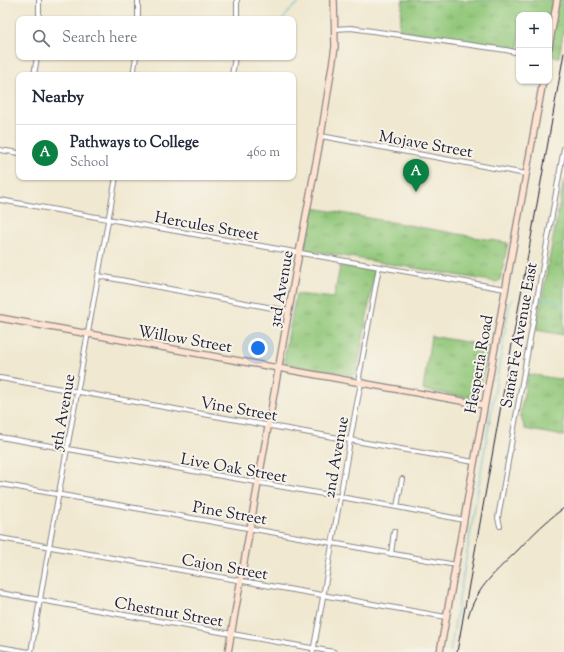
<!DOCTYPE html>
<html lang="en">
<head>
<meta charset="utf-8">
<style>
	body { margin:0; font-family:"Sorts Mill Goudy",serif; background:#f6f6f7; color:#1f2937 }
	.controls { position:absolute; right:12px; top:12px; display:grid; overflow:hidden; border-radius:8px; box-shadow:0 1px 3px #0004 }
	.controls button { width:36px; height:36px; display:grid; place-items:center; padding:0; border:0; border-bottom:1px solid #e0e1e3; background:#fff; color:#1f2937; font:20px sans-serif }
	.you { position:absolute; left:258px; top:348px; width:14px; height:14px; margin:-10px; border:3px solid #fff; border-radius:50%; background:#1a73e8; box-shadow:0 0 0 6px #1a73e833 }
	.badge { display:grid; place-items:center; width:26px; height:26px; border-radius:50%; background:#0b8043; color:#fff; font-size:13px; font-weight:700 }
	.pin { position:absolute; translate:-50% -33px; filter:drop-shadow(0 1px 2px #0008) }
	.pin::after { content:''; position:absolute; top:21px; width:14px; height:12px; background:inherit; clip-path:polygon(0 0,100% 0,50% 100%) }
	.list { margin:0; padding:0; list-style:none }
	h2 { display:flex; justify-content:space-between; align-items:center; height:52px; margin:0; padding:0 16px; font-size:17px }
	h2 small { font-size:13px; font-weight:400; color:#747a83 }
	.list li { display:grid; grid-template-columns:26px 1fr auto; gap:12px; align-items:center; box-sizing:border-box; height:56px; padding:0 16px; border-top:1px solid #e0e1e3 }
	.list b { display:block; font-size:15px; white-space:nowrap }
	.list p { margin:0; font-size:13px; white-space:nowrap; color:#747a83 }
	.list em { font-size:13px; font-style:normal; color:#747a83 }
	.icon { flex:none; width:22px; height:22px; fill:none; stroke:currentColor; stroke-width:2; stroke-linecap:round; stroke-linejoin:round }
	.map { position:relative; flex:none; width:564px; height:652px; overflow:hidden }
	.search { position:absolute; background:#fff; box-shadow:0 1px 3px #0004; left:16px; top:16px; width:280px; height:44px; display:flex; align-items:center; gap:10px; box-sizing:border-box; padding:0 14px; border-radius:8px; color:#747a83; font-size:15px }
	.panel { position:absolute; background:#fff; box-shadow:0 1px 3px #0004; left:16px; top:72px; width:280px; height:108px; border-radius:8px }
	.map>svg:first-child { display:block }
	.grass { fill:url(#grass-tufts); stroke:#5a755a }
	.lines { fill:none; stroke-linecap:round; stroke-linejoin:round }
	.stream { stroke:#52b9cf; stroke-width:1 }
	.street-casing { stroke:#898586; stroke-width:6 }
	.secondary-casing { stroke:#898586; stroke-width:8 }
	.street { stroke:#fff; stroke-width:4 }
	.secondary { stroke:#fee3d1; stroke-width:5.5 }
	.rail { stroke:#22223b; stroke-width:1 }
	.labels { text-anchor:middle; stroke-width:4; stroke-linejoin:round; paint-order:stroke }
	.street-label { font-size:16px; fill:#22223b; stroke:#f7f3e8 }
</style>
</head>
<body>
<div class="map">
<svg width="564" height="652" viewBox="0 0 564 652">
	<defs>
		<pattern id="grass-tufts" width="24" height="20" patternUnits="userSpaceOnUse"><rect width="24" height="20" fill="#92c87a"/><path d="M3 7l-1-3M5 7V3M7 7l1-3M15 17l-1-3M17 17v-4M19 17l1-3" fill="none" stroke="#77a265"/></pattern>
	</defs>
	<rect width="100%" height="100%" fill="#f7f3e8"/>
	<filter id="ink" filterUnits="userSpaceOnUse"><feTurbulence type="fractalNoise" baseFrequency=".025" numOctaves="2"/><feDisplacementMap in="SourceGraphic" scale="8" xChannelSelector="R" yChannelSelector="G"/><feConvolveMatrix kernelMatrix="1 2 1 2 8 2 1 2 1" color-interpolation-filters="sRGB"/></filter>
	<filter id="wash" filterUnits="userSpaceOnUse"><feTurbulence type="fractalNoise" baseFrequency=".012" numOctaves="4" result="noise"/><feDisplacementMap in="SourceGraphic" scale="16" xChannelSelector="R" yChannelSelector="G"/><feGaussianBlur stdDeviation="0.9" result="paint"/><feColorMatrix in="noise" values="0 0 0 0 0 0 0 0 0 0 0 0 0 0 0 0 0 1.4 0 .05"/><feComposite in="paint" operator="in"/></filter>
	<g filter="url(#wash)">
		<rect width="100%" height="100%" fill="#f0e8d0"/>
		<!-- grass -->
		<g class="grass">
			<path d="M403 0H564V29L559 57 549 56V15H519V50L399 30Z"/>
			<path d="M564 180V335L536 330Z"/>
			<path d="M313 208 508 243 500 280 497 282 307 250 305 246Z"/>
			<path d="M340 266 375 270 357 373 353 375 286 364 284 359 296 294 334 298Z"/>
			<path d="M431 336 489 346 480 387 477 394 472 397H466L423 390Z"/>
			<path d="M528 374 564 380V436L525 429 520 414Z"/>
		</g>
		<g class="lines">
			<!-- stream -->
			<g class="stream">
				<path d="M283 19 291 9 303 0"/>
				<path d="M538 300 548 299 564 304"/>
				<path d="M527 301 535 300"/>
				<path d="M450 652 510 302 514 299"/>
			</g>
		</g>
	</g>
	<g filter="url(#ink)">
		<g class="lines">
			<defs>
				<g id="street">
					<path d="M237 0V19"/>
					<path d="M39 19V0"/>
					<path d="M138 19V0"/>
					<path d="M335 29 351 28 506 50 519 53"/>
					<path d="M34 75 37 57"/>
					<path d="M133 75 136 57"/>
					<path d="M232 75 235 57"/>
					<path d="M321 136 526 174"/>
					<path d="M0 150 19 153"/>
					<path d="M0 200 505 289"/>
					<path d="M99 276 289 311"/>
					<path d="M0 378 474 462"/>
					<path d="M0 437 397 507 464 520"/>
					<path d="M0 484 456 565"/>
					<path d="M397 507 402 479"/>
					<path d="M500 526 498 518 499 512 564 148"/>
					<path d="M0 538 446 617"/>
					<path d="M391 554 394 531"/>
					<path d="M0 593 334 652"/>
					<path d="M0 647 29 652"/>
					<path d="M31 652 49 547 67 449 116 177"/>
					<path d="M313 652C330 563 343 472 361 383L359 377 379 267"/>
				</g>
				<g id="secondary">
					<path d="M549 47 557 0"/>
					<path d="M0 318 484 405"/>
					<path d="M228 652 299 253 321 136 335 47 334 0"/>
					<path d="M440 652 543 81"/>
				</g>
			</defs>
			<!-- street casing -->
			<use href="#street" class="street-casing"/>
			<!-- secondary casing -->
			<use href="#secondary" class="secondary-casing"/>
			<!-- street -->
			<use href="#street" class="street"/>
			<!-- secondary -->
			<use href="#secondary" class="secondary"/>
			<!-- rail -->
			<g class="rail">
				<path d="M468 617C477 586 497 571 519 549 533 534 547 520 564 508"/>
				<path d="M457 652 564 53"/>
			</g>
		</g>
	</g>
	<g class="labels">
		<!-- street labels -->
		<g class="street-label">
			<text transform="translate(426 143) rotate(10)" y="6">Mojave Street</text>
			<text transform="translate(207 225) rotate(10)" y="6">Hercules Street</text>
			<text transform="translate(280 289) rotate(-80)" y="6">3rd Avenue</text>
			<text transform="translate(518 335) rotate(-80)" y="6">Santa Fe Avenue East</text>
			<text transform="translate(185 338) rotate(10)" y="6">Willow Street</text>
			<text transform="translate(478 364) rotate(-80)" y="6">Hesperia Road</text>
			<text transform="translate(239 408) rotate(10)" y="6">Vine Street</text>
			<text transform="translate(62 412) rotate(-80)" y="6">5th Avenue</text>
			<text transform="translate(335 457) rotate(-80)" y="6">2nd Avenue</text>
			<text transform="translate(234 467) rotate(10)" y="6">Live Oak Street</text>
			<text transform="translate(230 512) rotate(10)" y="6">Pine Street</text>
			<text transform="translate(225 566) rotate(10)" y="6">Cajon Street</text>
			<text transform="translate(169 611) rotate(10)" y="6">Chestnut Street</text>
		</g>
	</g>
</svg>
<div class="controls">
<button>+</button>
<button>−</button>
</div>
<div class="you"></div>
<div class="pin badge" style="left:416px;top:192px">A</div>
<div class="search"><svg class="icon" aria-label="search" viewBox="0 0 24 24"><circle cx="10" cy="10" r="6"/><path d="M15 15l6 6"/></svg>Search here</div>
<section class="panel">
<h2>Nearby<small></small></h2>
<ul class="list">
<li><span class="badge">A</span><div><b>Pathways to College</b><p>School</p></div><em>460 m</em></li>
</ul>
</section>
</div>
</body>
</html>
